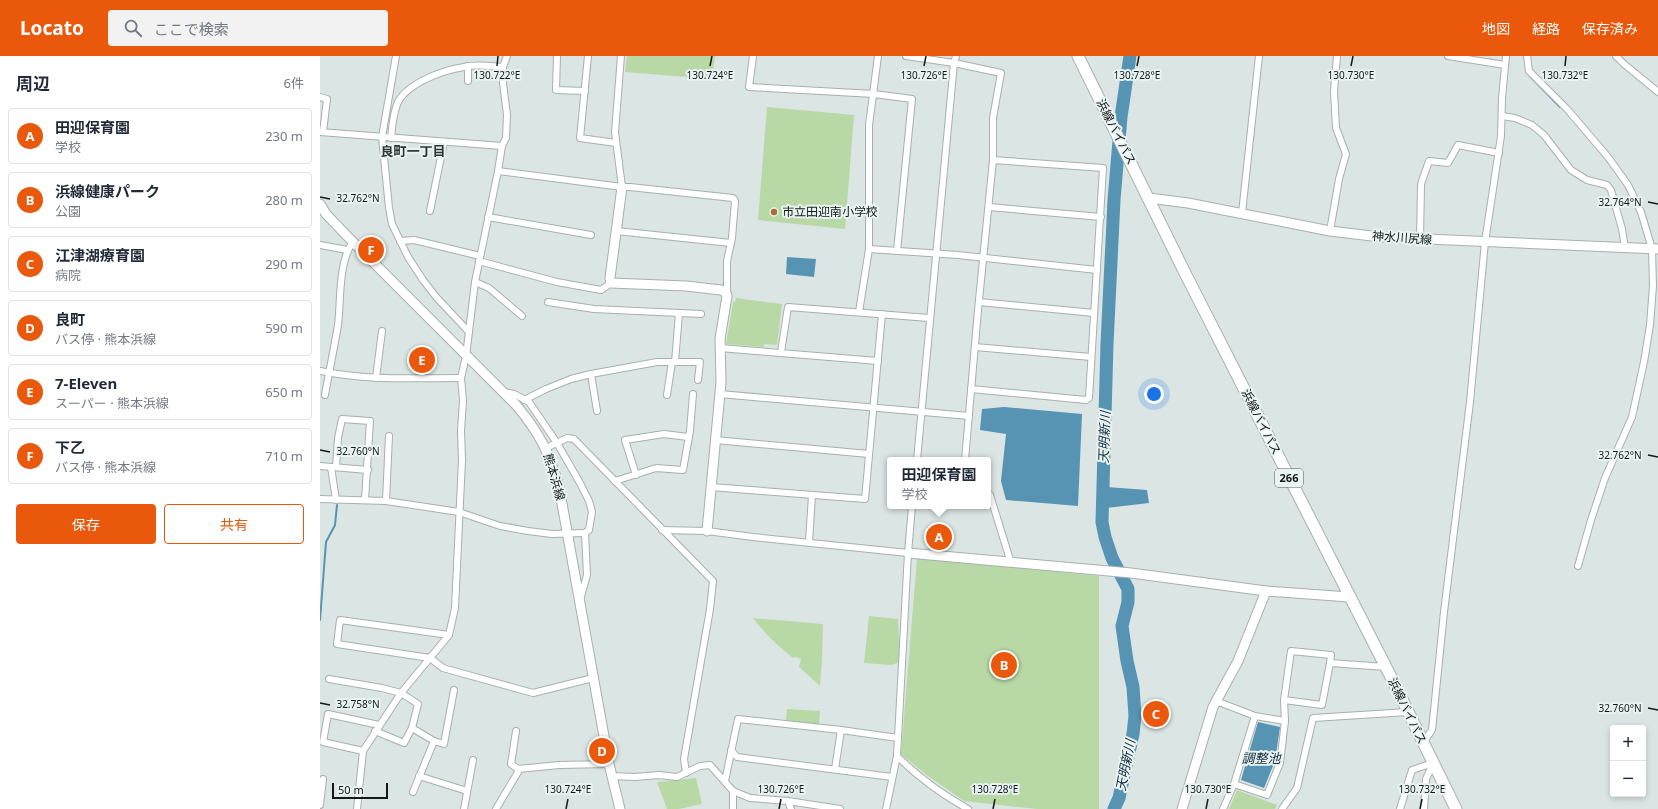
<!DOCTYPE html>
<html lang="ja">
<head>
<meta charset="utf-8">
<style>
	body { margin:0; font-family:"Noto Sans","Noto Sans JP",sans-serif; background:#f2f2f3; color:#1f2937 }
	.controls { position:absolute; right:12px; bottom:12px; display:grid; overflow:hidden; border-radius:4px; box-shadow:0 2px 6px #0003 }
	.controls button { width:36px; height:36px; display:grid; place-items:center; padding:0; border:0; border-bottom:1px solid #e0e1e3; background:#fff; color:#1f2937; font:20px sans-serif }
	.scale { position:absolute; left:12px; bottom:10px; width:56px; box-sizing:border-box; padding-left:4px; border:2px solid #141817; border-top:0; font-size:11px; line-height:14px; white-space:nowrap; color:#141817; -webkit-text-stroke:3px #e9f3f1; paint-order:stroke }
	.you { position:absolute; left:834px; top:338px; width:14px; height:14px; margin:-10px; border:3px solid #fff; border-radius:50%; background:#1a73e8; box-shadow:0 0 0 6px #1a73e833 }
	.badge { display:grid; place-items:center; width:26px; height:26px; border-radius:50%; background:#ea580c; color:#fff; font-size:13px; font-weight:700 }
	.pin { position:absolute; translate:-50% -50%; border:2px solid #fff; box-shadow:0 1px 4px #0006 }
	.popup { position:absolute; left:567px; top:401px; width:104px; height:52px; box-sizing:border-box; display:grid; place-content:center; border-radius:4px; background:#fff; filter:drop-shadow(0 1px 3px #0005); font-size:13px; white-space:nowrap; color:#747a83 }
	.popup b { font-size:15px; color:#1f2937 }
	.popup::after { content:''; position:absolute; left:50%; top:100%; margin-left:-8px; border:8px solid transparent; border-top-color:#fff }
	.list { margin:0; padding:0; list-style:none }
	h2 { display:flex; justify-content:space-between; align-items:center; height:52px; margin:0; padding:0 16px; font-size:17px }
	h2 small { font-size:13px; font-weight:400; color:#747a83 }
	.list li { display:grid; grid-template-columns:26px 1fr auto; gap:12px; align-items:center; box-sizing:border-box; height:56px; margin:0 8px 8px; padding:0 8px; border:1px solid #e0e1e3; border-radius:4px }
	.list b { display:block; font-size:15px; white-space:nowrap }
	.list p { margin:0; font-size:13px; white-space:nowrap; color:#747a83 }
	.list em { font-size:13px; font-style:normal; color:#747a83 }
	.actions { display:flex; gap:8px; padding:12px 16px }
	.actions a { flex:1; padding:9px 0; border:1px solid #ea580c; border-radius:4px; text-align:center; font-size:14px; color:#ea580c }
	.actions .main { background:#ea580c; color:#fff }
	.icon { flex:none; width:22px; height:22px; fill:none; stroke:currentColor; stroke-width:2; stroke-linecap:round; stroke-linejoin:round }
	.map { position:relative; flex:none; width:1338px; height:753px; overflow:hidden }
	header { display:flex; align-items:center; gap:24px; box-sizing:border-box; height:56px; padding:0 20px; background:#ea580c; color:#fff }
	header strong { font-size:19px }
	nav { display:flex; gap:22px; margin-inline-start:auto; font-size:14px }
	.search { width:280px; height:36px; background:#f2f2f3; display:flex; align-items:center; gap:10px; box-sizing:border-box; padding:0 14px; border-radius:4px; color:#747a83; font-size:15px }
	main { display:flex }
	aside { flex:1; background:#fff }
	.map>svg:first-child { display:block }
	.green { fill:#b8d9a6 }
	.water { fill:#5794b4 }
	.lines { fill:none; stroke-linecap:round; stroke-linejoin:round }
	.stream { stroke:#5794b4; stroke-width:2 }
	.river { stroke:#5794b4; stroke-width:13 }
	.street-casing { stroke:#a7b0ae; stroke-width:8 }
	.secondary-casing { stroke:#a7b0ae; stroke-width:11 }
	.highway-casing { stroke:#a7b0ae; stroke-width:13 }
	.street { stroke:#fff; stroke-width:6 }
	.secondary { stroke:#fff; stroke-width:9 }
	.highway { stroke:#fff; stroke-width:11 }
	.ticks { fill:none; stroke:#141817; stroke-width:1.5 }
	.poi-dot { fill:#aa6c31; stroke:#e9f3f1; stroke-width:1.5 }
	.labels { text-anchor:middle; stroke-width:4; stroke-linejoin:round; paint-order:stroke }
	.shield { fill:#e9f3f1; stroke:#545a58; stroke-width:1 }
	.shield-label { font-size:11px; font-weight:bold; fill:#141817 }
	.street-label { font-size:12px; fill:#141817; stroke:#e9f3f1 }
	.poi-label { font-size:12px; fill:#141817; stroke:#e9f3f1; text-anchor:start }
	.neighbourhood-label { font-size:13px; font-weight:bold; fill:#2e3634; stroke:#e9f3f1 }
	.water-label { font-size:13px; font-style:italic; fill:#0f2d3b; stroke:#e9f3f1 }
	.ticks-label { font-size:10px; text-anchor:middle; fill:#141817; stroke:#e9f3f1; stroke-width:4; stroke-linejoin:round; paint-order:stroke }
</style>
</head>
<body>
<header>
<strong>Locato</strong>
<div class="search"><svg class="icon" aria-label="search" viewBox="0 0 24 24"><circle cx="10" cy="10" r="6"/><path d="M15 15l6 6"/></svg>ここで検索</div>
<nav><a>地図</a><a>経路</a><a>保存済み</a></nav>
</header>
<main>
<aside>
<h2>周辺<small>6件</small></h2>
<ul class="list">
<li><span class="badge">A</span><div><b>田迎保育園</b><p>学校</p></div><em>230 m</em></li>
<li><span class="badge">B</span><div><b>浜線健康パーク</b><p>公園</p></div><em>280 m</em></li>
<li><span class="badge">C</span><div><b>江津湖療育園</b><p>病院</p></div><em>290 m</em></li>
<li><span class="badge">D</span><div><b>良町</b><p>バス停 · 熊本浜線</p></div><em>590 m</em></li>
<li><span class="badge">E</span><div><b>7-Eleven</b><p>スーパー · 熊本浜線</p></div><em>650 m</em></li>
<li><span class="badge">F</span><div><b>下乙</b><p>バス停 · 熊本浜線</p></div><em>710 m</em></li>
</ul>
<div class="actions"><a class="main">保存</a><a>共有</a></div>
</aside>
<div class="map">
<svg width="1338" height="753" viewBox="0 0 1338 753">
	<rect width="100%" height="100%" fill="#dbe5e4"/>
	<!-- green -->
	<g class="green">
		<path d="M307 0H395L392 23 305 16Z"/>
		<path d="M447 51 534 59 525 173 438 164Z"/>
		<path d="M416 242 462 248 457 289 444 288V291L406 288 413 246H415Z"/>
		<path d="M597 502 779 520V753H717L644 745 608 720 581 698Z"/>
		<path d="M549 560 578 563 580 606 571 609 544 607Z"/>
		<path d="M433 562 503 568 502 605 500 630 479 611 481 603 476 601 473 602C458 590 444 577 433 562Z"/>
		<path d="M467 653 500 655 499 670 466 666Z"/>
		<path d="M376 722 382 748 359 753H347L337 726Z"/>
		<path d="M917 734 957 749 955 753H909Z"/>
	</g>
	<!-- water -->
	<g class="water">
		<path d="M467 201 496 203 494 221 466 218Z"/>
		<path d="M684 351 762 358 758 450 686 444 681 425 686 378 660 374 662 353Z"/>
		<path d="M787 431 827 434 829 447 786 452Z"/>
		<path d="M938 666 960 671 955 705 944 732 921 724Z"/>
	</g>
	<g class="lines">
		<!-- stream -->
		<g class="stream">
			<path d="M1209 19 1240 51"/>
			<path d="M0 564 6 486 15 469 17 449"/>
		</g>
		<!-- river -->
		<path class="river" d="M794 753 799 742 813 678 815 660 813 631 807 605 802 570 808 546V533L792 502 785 481 782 466 787 288 794 144 801 61 810 0"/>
		<defs>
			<g id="street">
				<path d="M76 0 62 81 69 152 72 168 88 201 103 224 117 242 149 276"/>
				<path d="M237 0 236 34 265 35"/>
				<path d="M268 0 260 82 296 87"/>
				<path d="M433 0 429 31 554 38 592 43 577 195"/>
				<path d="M586 0 634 7 681 17 673 62V104L658 254 645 404"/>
				<path d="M1128 0 1185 9"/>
				<path d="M1207 0 1209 15 1247 53 1288 101 1308 129 1321 156 1332 193 1333 230 1330 269 1324 306 1312 361 1285 422 1271 464 1258 510"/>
				<path d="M1296 0 1304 8 1338 36"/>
				<path d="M148 25V10"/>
				<path d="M0 41 7 43 3 76"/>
				<path d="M1182 60 1195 62 1212 69 1224 79 1251 114 1267 124 1287 129 1291 134 1302 173 1305 192"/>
				<path d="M0 76 182 90"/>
				<path d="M71 82C72 70 73 57 78 46 88 27 123 14 144 11 156 8 170 10 183 11"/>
				<path d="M178 115 302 131 295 76 301 0"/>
				<path d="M302 131H310L413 142 415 145 412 182 407 205V240"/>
				<path d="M669 151 781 161"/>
				<path d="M110 155 124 86"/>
				<path d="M922 157 939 0"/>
				<path d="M168 161 271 179"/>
				<path d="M296 175 411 187"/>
				<path d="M1010 175 1019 123 1026 98 1016 72 1014 35 1017 0"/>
				<path d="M1100 184 1101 128 1109 105 1128 107 1138 89 1179 97"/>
				<path d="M80 185 94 184 160 200"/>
				<path d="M0 189 27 194"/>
				<path d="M549 193 638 199 777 214"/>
				<path d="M159 205 237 226 281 234 291 227"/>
				<path d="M155 226 169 232 202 260"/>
				<path d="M228 246 274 253 381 258"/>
				<path d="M659 246 774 257"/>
				<path d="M539 256 549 193V69L558 0"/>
				<path d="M655 291 771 301"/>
				<path d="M400 292 558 305"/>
				<path d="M461 296 468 251 609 262"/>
				<path d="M355 306 359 257"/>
				<path d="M0 315C47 325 93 322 141 322"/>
				<path d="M271 318 277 355"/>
				<path d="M56 322 62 275"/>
				<path d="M651 333 766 344 769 342 783 112 673 104"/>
				<path d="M184 336 194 338 209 346 237 387 260 427 269 445 272 456 269 474 265 477 267 519 260 544"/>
				<path d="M400 338 649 360"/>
				<path d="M5 339C9 316 14 293 18 269 21 245 18 206 33 186"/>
				<path d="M347 339 352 306"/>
				<path d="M204 344 226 333 251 323 271 318 337 306H380L378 324"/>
				<path d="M395 384 549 398"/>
				<path d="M226 392 247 382 254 383 393 525 390 553 364 703 366 717"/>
				<path d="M597 404 634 7 636 0"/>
				<path d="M0 410 48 414"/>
				<path d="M11 411 16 444"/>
				<path d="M16 411 18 382 22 363 50 365 45 444"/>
				<path d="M316 419 305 384 344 378 368 381"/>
				<path d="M295 425 336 412 363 414 370 375 373 338"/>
				<path d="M391 431 545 443 562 258"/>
				<path d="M668 437 670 439 691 507"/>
				<path d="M0 443 66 445 139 456 180 470 208 475 232 478 265 477"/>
				<path d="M66 445 69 380"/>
				<path d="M592 450 588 497 577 700C597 720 623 739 648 753"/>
				<path d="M342 474 387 475 433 481 588 497"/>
				<path d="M489 486 492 439"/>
				<path d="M129 579 20 564 17 588 110 602 123 612 213 637 273 622"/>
				<path d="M1010 607 1002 649 964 644 971 595 1011 599 1010 607 1066 611"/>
				<path d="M9 623 62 632 81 637 98 648 92 672 114 685"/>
				<path d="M896 645 935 660 914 728 903 753"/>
				<path d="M935 660 965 665 964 644"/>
				<path d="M55 675 84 687 92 672"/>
				<path d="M196 675 191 708 198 713"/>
				<path d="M1103 687 1112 674 1124 556 1150 346 1165 186 1181 80 1182 42 1186 0"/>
				<path d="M411 694 417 701 572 721"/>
				<path d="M43 695 3 686 8 658 59 669"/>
				<path d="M515 713 521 674"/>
				<path d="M99 720 147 735"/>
				<path d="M292 720 315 721 339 719 357 721 380 710 390 709 413 735 430 742 468 745 520 753"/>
				<path d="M405 725 418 663 521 674 578 682"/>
				<path d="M914 728 947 739 960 707 965 665"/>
				<path d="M93 736 114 685 124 688 134 634"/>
				<path d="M468 745 471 753"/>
				<path d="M0 749 3 723"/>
				<path d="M37 753 43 695 81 637 129 579 135 552 142 404 141 375 143 344 141 322 146 300 155 226 178 115 182 90 186 82 187 59 183 27V11L187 0"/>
				<path d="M144 753 153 704"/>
				<path d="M176 753 198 716V713L239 709 289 708"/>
				<path d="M413 753V735"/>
				<path d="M566 753 577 700"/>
				<path d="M962 753 977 732 993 662 1088 656"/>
				<path d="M1080 753 1092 714 1113 707 1106 723 1104 753"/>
			</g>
			<g id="secondary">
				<path d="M302 131 290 222 291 227 366 230 401 234 406 237 407 240 400 283 401 326 387 475"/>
				<path d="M829 142 868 147 1010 175 1060 181 1338 193"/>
				<path d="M0 148 6 158 30 183 197 350C220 378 229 396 239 431L289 708 300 753"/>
				<path d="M588 497 811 517 946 535 1029 541"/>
				<path d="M862 753 893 651 918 605 946 535"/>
			</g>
			<path id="highway" d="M758 0 865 217 1073 625 1136 753"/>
		</defs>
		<!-- street casing -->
		<use href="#street" class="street-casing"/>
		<!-- secondary casing -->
		<use href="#secondary" class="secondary-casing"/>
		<!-- highway casing -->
		<use href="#highway" class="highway-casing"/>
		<!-- street -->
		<use href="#street" class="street"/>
		<!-- secondary -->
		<use href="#secondary" class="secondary"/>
		<!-- highway -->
		<use href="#highway" class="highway"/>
	</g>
	<!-- ticks -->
	<path class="ticks" d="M177 10 178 0M390 10 392 0M604 10 606 0M817 10 819 0M1031 10 1033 0M1245 10 1246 0M0 141 10 143M1328 146 1338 148M0 394 10 396M1328 399 1338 401M0 647 10 649M1328 652 1338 654M246 753 248 743M459 753 461 743M673 753 675 743M886 753 888 743M1100 753 1102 743"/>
	<!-- markers -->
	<circle class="poi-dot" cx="454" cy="156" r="4"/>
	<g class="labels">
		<!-- shield labels -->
		<rect class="shield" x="955" y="413" width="28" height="18" rx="3"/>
		<g class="shield-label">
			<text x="969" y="426">266</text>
		</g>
		<!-- street labels -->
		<g class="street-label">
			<text transform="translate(796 76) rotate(63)" y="4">浜線バイパス</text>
			<text transform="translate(1082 182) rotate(4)" y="4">神水川尻線</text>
			<text transform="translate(941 366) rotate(63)" y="4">浜線バイパス</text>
			<text transform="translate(234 421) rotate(74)" y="4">熊本浜線</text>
			<text transform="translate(1087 655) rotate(64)" y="4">浜線バイパス</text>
		</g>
		<!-- poi labels -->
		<g class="poi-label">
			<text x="462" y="160">市立田迎南小学校</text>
		</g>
		<!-- neighbourhood labels -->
		<g class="neighbourhood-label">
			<text x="93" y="100">良町一丁目</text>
		</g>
		<!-- water labels -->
		<g class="water-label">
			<text transform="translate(784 381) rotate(-88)" y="5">天明新川</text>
			<text x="941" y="707">調整池</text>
			<text transform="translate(805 709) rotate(-79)" y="5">天明新川</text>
		</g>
	</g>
	<g class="ticks-label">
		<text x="1031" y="23">130.730°E</text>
		<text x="1245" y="23">130.732°E</text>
		<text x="177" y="23">130.722°E</text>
		<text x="390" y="23">130.724°E</text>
		<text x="604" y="23">130.726°E</text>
		<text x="817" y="23">130.728°E</text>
		<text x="38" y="146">32.762°N</text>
		<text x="1300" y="150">32.764°N</text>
		<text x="38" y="399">32.760°N</text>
		<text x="1300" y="403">32.762°N</text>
		<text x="38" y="652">32.758°N</text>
		<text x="1300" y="656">32.760°N</text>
		<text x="248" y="737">130.724°E</text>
		<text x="461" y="737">130.726°E</text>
		<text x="675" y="737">130.728°E</text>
		<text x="888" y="737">130.730°E</text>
		<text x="1102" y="737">130.732°E</text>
	</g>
</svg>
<div class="controls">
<button>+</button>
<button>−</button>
</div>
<div class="scale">50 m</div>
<div class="you"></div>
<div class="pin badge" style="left:619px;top:481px">A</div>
<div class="popup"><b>田迎保育園</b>学校</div>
<div class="pin badge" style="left:684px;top:609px">B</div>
<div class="pin badge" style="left:836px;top:658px">C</div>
<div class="pin badge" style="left:282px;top:695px">D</div>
<div class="pin badge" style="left:102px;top:304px">E</div>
<div class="pin badge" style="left:51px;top:194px">F</div>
</div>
</main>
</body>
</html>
